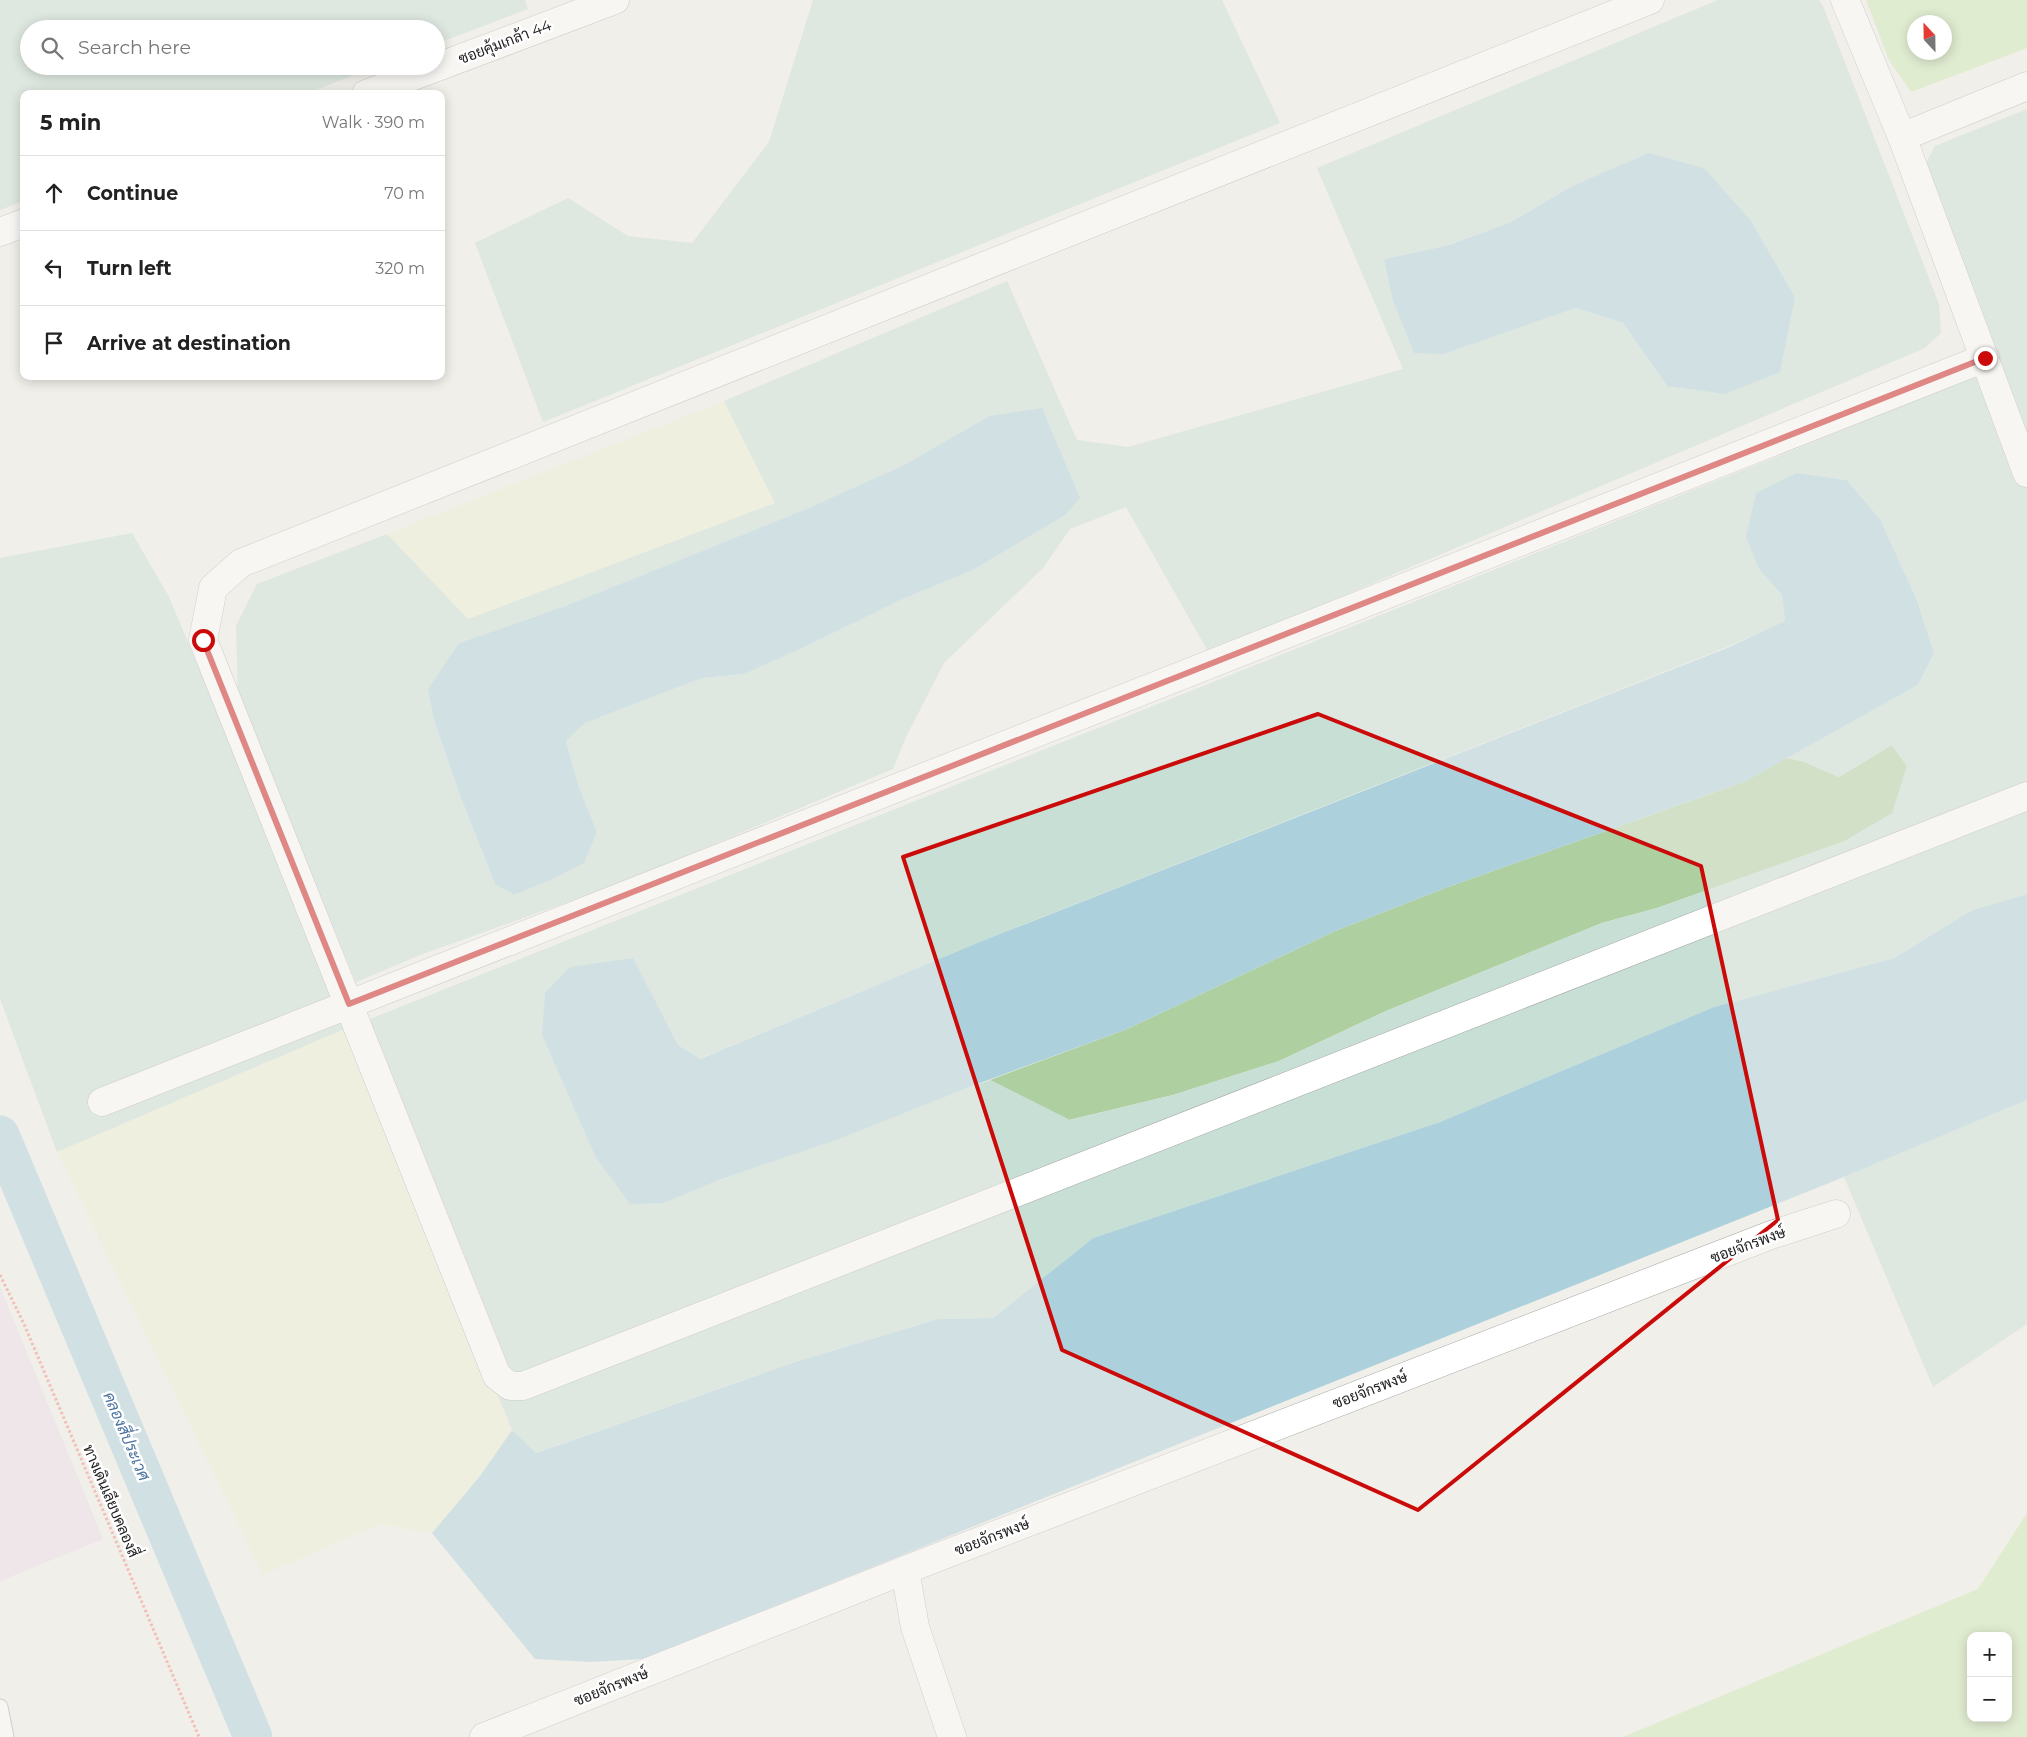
<!DOCTYPE html>
<html lang="en">
<head>
<meta charset="utf-8">
<style>
	body { margin:0; font-family:Montserrat,Sarabun,sans-serif; background:#f2f2f2; color:#222 }
	.controls { position:absolute; right:15px; bottom:15px; display:grid; overflow:hidden; border-radius:10px; box-shadow:0 2px 12px #0003 }
	.controls button { width:45px; height:45px; display:grid; place-items:center; padding:0; border:0; border-bottom:1px solid #e0e0e0; background:#fff; color:#222; font:25px sans-serif }
	.compass { position:absolute; left:1907px; top:15px; width:45px; height:45px; border-radius:50%; background:#fff; box-shadow:0 2px 12px #0003; rotate:338deg }
	.stop { position:absolute; width:15px; height:15px; margin:-11px; border:4px solid #ca0b0a; border-radius:50%; background:#fff }
	.stop.end { background:#ca0b0a; border-color:#fff; box-shadow:0 1px 5px #0008 }
	.list { margin:0; padding:0; list-style:none }
	h2 { display:flex; justify-content:space-between; align-items:center; height:65px; margin:0; padding:0 20px; font-size:21px }
	h2 small { font-size:16px; font-weight:400; color:#767676 }
	.list li { display:grid; grid-template-columns:32px 1fr auto; gap:15px; align-items:center; box-sizing:border-box; height:75px; padding:0 20px; border-top:1px solid #e0e0e0 }
	.list b { display:block; font-size:19px; white-space:nowrap }
	.list em { font-size:16px; font-style:normal; color:#767676 }
	.icon { flex:none; width:28px; height:28px; fill:none; stroke:currentColor; stroke-width:2; stroke-linecap:round; stroke-linejoin:round }
	.map { position:relative; flex:none; width:2027px; height:1737px; overflow:hidden }
	.search { position:absolute; background:#fff; box-shadow:0 2px 12px #0003; left:20px; top:20px; width:425px; height:55px; display:flex; align-items:center; gap:12px; box-sizing:border-box; padding:0 18px; border-radius:28px; color:#767676; font-size:19px }
	.panel { position:absolute; background:#fff; box-shadow:0 2px 12px #0003; left:20px; top:90px; width:425px; height:290px; border-radius:10px }
	.map>svg:first-child { display:block }
	.industrial { fill:#eadce7 }
	.farmland { fill:#edefd6 }
	.grass { fill:#cde8b2; fill-rule:evenodd }
	.forest { fill:#aecfa0 }
	.wetland { fill:#c7dfd4; fill-rule:evenodd }
	.water { fill:#acd1dc }
	.lines { fill:none; stroke-linecap:round; stroke-linejoin:round }
	.canal { stroke:#acd1dc; stroke-width:39 }
	.lane-casing { stroke:#a6a6a6; stroke-width:17 }
	.street-casing { stroke:#a6a6a6; stroke-width:29 }
	.path { stroke:#f48578; stroke-width:3; stroke-dasharray:2.5 2.5; stroke-linecap:butt }
	.lane { stroke:#fff; stroke-width:15 }
	.street { stroke:#fff; stroke-width:28 }
	.route { stroke:#ca0b0a; stroke-width:6 }
	.marked { fill:none; stroke:#ca0b0a; stroke-width:4; stroke-linejoin:round }
	.labels { text-anchor:middle; stroke-width:5; stroke-linejoin:round; paint-order:stroke }
	.street-label { font-size:15px; fill:#222; stroke:#fff }
	.water-label { font-size:16px; font-style:italic; fill:#4c749e; stroke:#fff }
</style>
</head>
<body>
<div class="map">
<svg width="2027" height="1737" viewBox="0 0 2027 1737">
	<rect width="100%" height="100%" fill="#f1efe9"/>
	<!-- industrial -->
	<path class="industrial" d="M0 1287 103 1539 0 1581Z"/>
	<!-- farmland -->
	<g class="farmland">
		<path d="M724 401 775 503 468 619 387 534Z"/>
		<path d="M349 1027 512 1430 480 1476 432 1533 379 1524 263 1575 57 1152Z"/>
	</g>
	<!-- grass -->
	<g class="grass">
		<path d="M1866 0H2027V48L1911 92 1889 60ZM1914 22H1944V52H1914Z"/>
		<path d="M2027 1513V1737H1623L1978 1589ZM1971 1636H2008V1718H1971Z"/>
	</g>
	<!-- forest -->
	<path class="forest" d="M1892 745 1907 766 1893 813 1845 841 1657 908 1602 923 1386 1011 1279 1061 1173 1095 1069 1120 990 1080 1127 1029 1335 931 1448 887 1744 782 1786 758 1802 761 1839 777Z"/>
	<!-- wetland -->
	<g class="wetland">
		<path d="M0 0H525L528 9 436 44V29H29V66H377L305 94H24V201L0 210Z"/>
		<path d="M813 0H1222L1280 123 543 422 475 243 568 198 628 236 692 243 769 142Z"/>
		<path d="M1718 0H1819L1823 6 1939 304 1941 333 1925 348 1209 653 1126 507 1070 529 1043 568 944 663 906 737 893 769 626 881 420 955 356 982 238 699 236 626 257 584 387 534 468 619 775 503 724 401 1007 281 1077 440 1128 447 1403 369 1317 168ZM1648 153 1667 386 1623 323 1576 308 1444 354 1384 259 1448 245 1511 222 1570 187ZM989 416 971 571 898 601 744 674 702 678 585 723 566 741 579 787 597 832 583 863 551 880 514 895 495 884 459 793 434 720 459 643 565 606 804 510 904 465Z"/>
		<path d="M2027 109V894L1972 910 1894 958 1714 1007 1440 1122 1093 1238 993 1318 938 1319 795 1362 535 1453 512 1430 349 1027 57 1152 0 999V558L132 533 169 597 350 1027 1841 431 1995 365 1926 163 1935 146ZM1797 473 1847 480 1880 519 1917 600 1934 653 1918 685 1786 758 1802 761 1839 777 1892 745 1907 766 1892 813 1845 841 1657 908 1602 923 1386 1011 1279 1061 1173 1095 1070 1120 990 1080 724 1178 664 1203 595 1156 543 1035 545 993 632 958 678 1045 699 1059 977 943 1727 647 1785 621 1782 595 1759 569Z"/>
		<path d="M2027 1100V1324L1933 1387 1844 1177Z"/>
	</g>
	<!-- water -->
	<g class="water">
		<path d="M1648 153 1704 168 1751 221 1795 297 1780 372 1725 394 1667 386 1623 323 1576 308 1444 354 1414 353 1393 301 1384 259 1449 245 1511 222 1570 187Z"/>
		<path d="M1042 408 1080 498 1065 515 971 571 898 601 800 649 744 674 702 678 585 723 566 741 579 787 597 832 584 863 551 880 514 895 495 884 459 793 434 720 428 689 459 643 565 606 804 510 904 465 989 416Z"/>
		<path d="M1797 473 1847 480 1880 519 1917 600 1934 653 1918 685 1744 782 1448 887 1335 931 1127 1029 980 1083 836 1140 724 1178 664 1203 630 1204 595 1156 542 1035 545 993 570 967 633 958 678 1045 700 1059 977 943 1727 648 1785 621 1782 595 1759 569 1746 537 1756 493Z"/>
		<path d="M2027 894V1100L1844 1177 643 1659 590 1662 535 1659 432 1533 480 1476 512 1430 536 1453 795 1362 938 1319 993 1318 1093 1238 1440 1122 1714 1007 1894 958 1972 910Z"/>
	</g>
	<g class="lines">
		<!-- canal -->
		<path class="canal" d="M0 1135 253 1737"/>
		<defs>
			<path id="lane" d="M0 1707 6 1737"/>
			<g id="street">
				<path d="M1650 0 241 563 213 588 203 640 497 1376 510 1386H523L2027 796"/>
				<path d="M1845 0 1902 137 2027 473"/>
				<path d="M366 94 615 0"/>
				<path d="M1902 137 2027 86"/>
				<path d="M0 232 24 223"/>
				<path d="M102 1102 1985 358"/>
				<path d="M905 1570 915 1627 952 1737"/>
				<path d="M484 1737 905 1570 1771 1235 1836 1214"/>
			</g>
		</defs>
		<!-- lane casing -->
		<use href="#lane" class="lane-casing"/>
		<!-- street casing -->
		<use href="#street" class="street-casing"/>
		<!-- path -->
		<path class="path" d="M0 1275 24 1324 199 1737"/>
		<!-- lane -->
		<use href="#lane" class="lane"/>
		<!-- street -->
		<use href="#street" class="street"/>
	</g>
	<g class="lines">
		<!-- route -->
		<path class="route" d="M203 640 349 1004 1985 358"/>
	</g>
	<!-- marked area -->
	<path d="M0 0H2027V1737H0ZM1318 714 1701 866 1778 1220 1418 1510 1062 1350 903 857Z" fill="#f1efe9" fill-opacity=".55" fill-rule="evenodd"/>
	<path class="marked" d="M1318 714 1701 866 1778 1220 1418 1510 1062 1350 903 857Z"/>
	<g class="labels">
		<!-- street labels -->
		<g class="street-label">
			<text transform="translate(505 42) rotate(-21)" y="5">ซอยคุ้มเกล้า 44</text>
			<text transform="translate(1748 1245) rotate(-20)" y="5">ซอยจักรพงษ์</text>
			<text transform="translate(1370 1390) rotate(-21)" y="5">ซอยจักรพงษ์</text>
			<text transform="translate(111 1501) rotate(67)" y="5">ทางเดินเลียบคลองสี่</text>
			<text transform="translate(992 1537) rotate(-21)" y="5">ซอยจักรพงษ์</text>
			<text transform="translate(611 1687) rotate(-22)" y="5">ซอยจักรพงษ์</text>
		</g>
		<!-- water labels -->
		<g class="water-label">
			<text transform="translate(127 1436) rotate(67)" y="6">คลองสี่ประเวศ</text>
		</g>
	</g>
</svg>
<div class="controls">
<button>+</button>
<button>−</button>
</div>
<svg class="compass" viewBox="-18 -18 36 36"><path d="M0-13l5 13h-10z" fill="#e53935"/><path d="M0 13l5-13h-10z" fill="#767676"/></svg>
<div class="stop" style="left:203px;top:640px"></div>
<div class="stop end" style="left:1985px;top:358px"></div>
<div class="search"><svg class="icon" aria-label="search" viewBox="0 0 24 24"><circle cx="10" cy="10" r="6"/><path d="M15 15l6 6"/></svg>Search here</div>
<section class="panel">
<h2>5 min<small>Walk · 390 m</small></h2>
<ul class="list">
<li><svg class="icon" aria-label="ahead" viewBox="0 0 24 24"><path d="M12 20V5M6 11l6-6 6 6"/></svg><div><b>Continue</b></div><em>70 m</em></li>
<li><svg class="icon" aria-label="left" viewBox="0 0 24 24"><path d="M17 20v-9H6M10 6l-5 5 5 5"/></svg><div><b>Turn left</b></div><em>320 m</em></li>
<li><svg class="icon" aria-label="arrive" viewBox="0 0 24 24"><path d="M6 21V4h12l-3 4 3 4H6"/></svg><div><b>Arrive at destination</b></div></li>
</ul>
</section>
</div>
</body>
</html>
